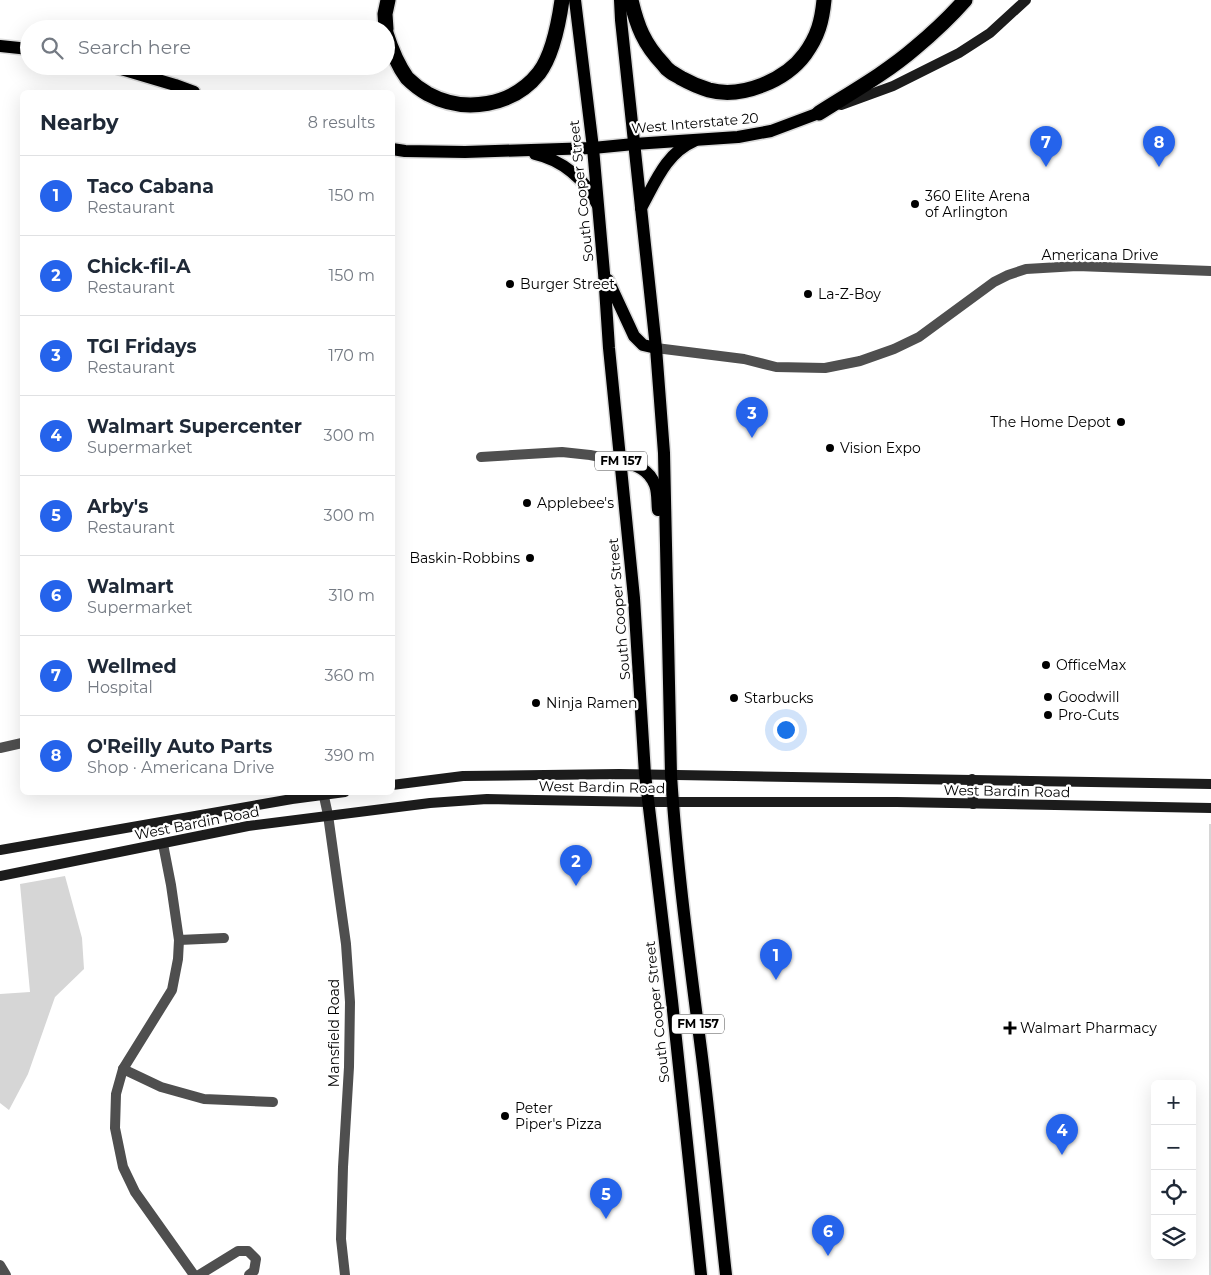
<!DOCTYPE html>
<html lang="en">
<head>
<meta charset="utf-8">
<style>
	body { margin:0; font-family:Montserrat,sans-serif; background:#f6f6f7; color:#1f2937 }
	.controls { position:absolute; right:15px; bottom:15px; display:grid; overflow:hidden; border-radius:8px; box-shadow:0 5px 20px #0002 }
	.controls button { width:45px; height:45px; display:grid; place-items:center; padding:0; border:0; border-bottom:1px solid #e0e1e3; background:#fff; color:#1f2937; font:25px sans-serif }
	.you { position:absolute; left:785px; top:729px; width:18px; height:18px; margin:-12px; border:4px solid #fff; border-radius:50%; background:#1a73e8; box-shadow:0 0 0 8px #1a73e833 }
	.badge { display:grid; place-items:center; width:32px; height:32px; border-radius:50%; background:#2563eb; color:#fff; font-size:16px; font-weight:700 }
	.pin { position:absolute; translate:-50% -41px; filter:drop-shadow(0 1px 2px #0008) }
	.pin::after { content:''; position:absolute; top:26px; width:18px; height:15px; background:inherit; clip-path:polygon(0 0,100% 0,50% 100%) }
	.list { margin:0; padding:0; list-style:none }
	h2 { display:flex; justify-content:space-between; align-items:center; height:65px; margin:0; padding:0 20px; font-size:21px }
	h2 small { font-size:16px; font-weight:400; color:#747a83 }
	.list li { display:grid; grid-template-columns:32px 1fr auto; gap:15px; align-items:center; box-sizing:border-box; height:80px; padding:0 20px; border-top:1px solid #e0e1e3 }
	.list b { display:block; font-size:19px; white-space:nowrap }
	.list p { margin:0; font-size:16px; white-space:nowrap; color:#747a83 }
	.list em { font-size:16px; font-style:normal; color:#747a83 }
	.icon { flex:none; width:28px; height:28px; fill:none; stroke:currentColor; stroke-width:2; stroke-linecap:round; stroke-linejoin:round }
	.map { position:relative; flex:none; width:1211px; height:1275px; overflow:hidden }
	.search { position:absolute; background:#fff; box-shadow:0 5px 20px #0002; left:20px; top:20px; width:375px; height:55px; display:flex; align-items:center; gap:12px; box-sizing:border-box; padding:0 18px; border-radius:28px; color:#747a83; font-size:19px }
	.panel { position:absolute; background:#fff; box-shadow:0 5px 20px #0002; left:20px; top:90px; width:375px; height:705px; border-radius:8px }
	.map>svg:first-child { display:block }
	.green { fill:#d6d6d6 }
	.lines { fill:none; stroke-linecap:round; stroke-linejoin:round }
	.primary-casing { stroke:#dbdbdb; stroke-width:15 }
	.motorway-casing { stroke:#dbdbdb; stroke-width:18 }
	.minor { stroke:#4f4f4f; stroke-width:10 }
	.tertiary { stroke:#4f4f4f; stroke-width:10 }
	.secondary { stroke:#1c1c1c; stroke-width:10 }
	.primary { stroke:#000; stroke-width:12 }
	.motorway { stroke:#000; stroke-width:15 }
	.poi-dot { fill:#000; stroke:#fff; stroke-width:2 }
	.labels { text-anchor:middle; stroke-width:4.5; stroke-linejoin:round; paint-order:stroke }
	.shield { fill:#fff; stroke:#4c4c4c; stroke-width:1 }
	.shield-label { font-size:12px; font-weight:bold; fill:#000 }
	.street-label { font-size:14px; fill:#000; stroke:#fff }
	.poi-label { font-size:14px; fill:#000; stroke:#fff; text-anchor:start }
</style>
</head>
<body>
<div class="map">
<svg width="1211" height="1275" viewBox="0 0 1211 1275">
	<rect width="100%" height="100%" fill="#fff"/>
	<!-- green -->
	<g class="green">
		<rect x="1209" y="824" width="2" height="451"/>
		<path d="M65 876 82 938 84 969 55 997 28 1074 9 1110 0 1103V994L30 992 20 884Z"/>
	</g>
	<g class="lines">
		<defs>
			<g id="primary">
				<path d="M575 0 593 148 604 273 609 348 634 598 645 774 672 1001 701 1275"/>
				<path d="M620 0 621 20 656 348 664 453 671 775C677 869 690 963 702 1057 711 1130 718 1202 726 1275"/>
				<path d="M0 46 29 49"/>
				<path d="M111 66 175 85 194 92"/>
				<path d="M392 149 405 151 465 152 593 148 634 144 738 137 771 131 819 113"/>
				<path d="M535 154C562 160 585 179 597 204"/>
				<path d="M641 208C655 183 666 153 694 141"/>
				<path d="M608 280 634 336 643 345 656 348"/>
				<path d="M621 461C636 465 649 469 655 485 658 493 657 502 658 510"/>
			</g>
			<g id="motorway">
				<path d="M631 0C637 26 644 44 663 64 665 67 668 70 671 72 674 74 678 76 681 78 690 83 699 87 709 90 742 99 786 80 805 54 818 36 822 21 824 0"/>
				<path d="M386 29 385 14 388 0"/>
				<path d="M386 33C391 49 397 64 407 78 413 84 421 90 428 94 465 114 513 106 539 73 552 56 559 21 562 0"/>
				<path d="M819 113C852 92 886 73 915 48 933 33 950 17 965 0"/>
			</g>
		</defs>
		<!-- primary casing -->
		<use href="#primary" class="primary-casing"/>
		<!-- motorway casing -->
		<use href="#motorway" class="motorway-casing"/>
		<!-- minor -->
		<g class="minor">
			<path d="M656 348 744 359 776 367 825 368 860 361 894 349 919 337 994 282 1008 275 1026 269 1077 266 1211 271"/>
			<path d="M481 457 562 452 590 455 621 461"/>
			<path d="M0 748 22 743"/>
			<path d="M163 844 171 885 179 940 178 959 172 990 123 1069 116 1094 115 1128 123 1167 135 1192 194 1275"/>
			<path d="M179 940 224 938"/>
			<path d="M123 1069 161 1087 204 1099 273 1102"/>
			<path d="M0 1265 6 1275"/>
			<path d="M199 1275 238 1251H248L256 1259 254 1271 249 1275"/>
		</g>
		<!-- tertiary -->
		<path class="tertiary" d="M323 792 328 815 346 944 350 1002 349 1067 343 1167 341 1239 345 1275"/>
		<!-- secondary -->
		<g class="secondary">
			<path d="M841 105 893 86 959 53 990 33 1026 0"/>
			<path d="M972 779 973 804"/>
			<path d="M392 785 463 776 619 774 1211 784"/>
			<path d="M0 850 292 799 345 792"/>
			<path d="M0 876 248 826 430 803 487 799 648 802H897L1211 808"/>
		</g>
		<!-- primary -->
		<use href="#primary" class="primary"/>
		<!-- motorway -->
		<use href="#motorway" class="motorway"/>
	</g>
	<!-- markers -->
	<g class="poi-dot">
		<circle cx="915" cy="204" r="5"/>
		<circle cx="510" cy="284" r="5"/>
		<circle cx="808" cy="294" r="5"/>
		<circle cx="1121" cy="422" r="5"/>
		<circle cx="830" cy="448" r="5"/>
		<circle cx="527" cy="503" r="5"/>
		<circle cx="530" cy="558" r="5"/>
		<circle cx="1046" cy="665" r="5"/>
		<circle cx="1048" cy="697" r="5"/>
		<circle cx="734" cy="698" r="5"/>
		<circle cx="536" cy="703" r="5"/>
		<circle cx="1048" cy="715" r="5"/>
		<path d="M1007.5 1020.5h5v5h5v5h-5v5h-5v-5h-5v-5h5z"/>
		<circle cx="505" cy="1116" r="5"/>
	</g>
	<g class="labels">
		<!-- shield labels -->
		<g class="shield">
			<rect x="595" y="451.5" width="52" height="19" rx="4"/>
			<rect x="672" y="1014.5" width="52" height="19" rx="4"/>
		</g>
		<g class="shield-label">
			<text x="621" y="465">FM 157</text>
			<text x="698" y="1028">FM 157</text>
		</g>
		<!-- street labels -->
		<g class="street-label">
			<text transform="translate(695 123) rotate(-5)" y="5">West Interstate 20</text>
			<text transform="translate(581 191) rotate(-96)" y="5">South Cooper Street</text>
			<text x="1100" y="260">Americana Drive</text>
			<text transform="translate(619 609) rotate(-95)" y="5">South Cooper Street</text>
			<text transform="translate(602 787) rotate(1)" y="5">West Bardin Road</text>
			<text transform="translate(1007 791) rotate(1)" y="5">West Bardin Road</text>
			<text transform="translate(197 823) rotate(-11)" y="5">West Bardin Road</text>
			<text transform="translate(657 1012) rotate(-96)" y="5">South Cooper Street</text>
			<text transform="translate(334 1033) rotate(-90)" y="5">Mansfield Road</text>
		</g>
		<!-- poi labels -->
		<g class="poi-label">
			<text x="925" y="201">360 Elite Arena<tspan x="925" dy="16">of Arlington</tspan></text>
			<text x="520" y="289">Burger Street</text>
			<text x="818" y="299">La-Z-Boy</text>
			<text x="1111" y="427" text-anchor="end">The Home Depot</text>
			<text x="840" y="453">Vision Expo</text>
			<text x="537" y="508">Applebee's</text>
			<text x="520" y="563" text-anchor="end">Baskin-Robbins</text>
			<text x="1056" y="670">OfficeMax</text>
			<text x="1058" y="702">Goodwill</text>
			<text x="744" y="703">Starbucks</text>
			<text x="546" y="708">Ninja Ramen</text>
			<text x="1058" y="720">Pro-Cuts</text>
			<text x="1020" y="1033">Walmart Pharmacy</text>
			<text x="515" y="1113">Peter<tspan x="515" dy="16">Piper's Pizza</tspan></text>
		</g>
	</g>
</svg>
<div class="controls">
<button>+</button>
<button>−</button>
<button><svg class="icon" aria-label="locate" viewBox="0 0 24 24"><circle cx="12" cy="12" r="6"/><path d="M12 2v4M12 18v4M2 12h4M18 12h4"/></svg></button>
<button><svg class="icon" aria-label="layers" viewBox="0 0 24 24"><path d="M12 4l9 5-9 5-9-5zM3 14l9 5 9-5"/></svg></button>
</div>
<div class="you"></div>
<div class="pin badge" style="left:776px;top:980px">1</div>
<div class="pin badge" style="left:576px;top:886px">2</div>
<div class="pin badge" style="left:752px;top:438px">3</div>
<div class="pin badge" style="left:1062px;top:1155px">4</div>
<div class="pin badge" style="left:606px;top:1219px">5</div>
<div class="pin badge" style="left:828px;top:1256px">6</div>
<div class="pin badge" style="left:1046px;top:167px">7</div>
<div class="pin badge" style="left:1159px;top:167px">8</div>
<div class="search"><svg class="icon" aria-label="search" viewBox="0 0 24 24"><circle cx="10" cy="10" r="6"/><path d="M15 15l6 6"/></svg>Search here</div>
<section class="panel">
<h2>Nearby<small>8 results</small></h2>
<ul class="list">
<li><span class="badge">1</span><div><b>Taco Cabana</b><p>Restaurant</p></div><em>150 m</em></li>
<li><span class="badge">2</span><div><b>Chick-fil-A</b><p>Restaurant</p></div><em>150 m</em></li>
<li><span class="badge">3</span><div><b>TGI Fridays</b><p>Restaurant</p></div><em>170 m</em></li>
<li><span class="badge">4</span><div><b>Walmart Supercenter</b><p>Supermarket</p></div><em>300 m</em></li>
<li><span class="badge">5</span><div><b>Arby's</b><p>Restaurant</p></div><em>300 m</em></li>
<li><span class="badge">6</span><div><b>Walmart</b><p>Supermarket</p></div><em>310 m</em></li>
<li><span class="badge">7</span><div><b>Wellmed</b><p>Hospital</p></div><em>360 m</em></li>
<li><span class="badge">8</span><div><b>O'Reilly Auto Parts</b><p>Shop · Americana Drive</p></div><em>390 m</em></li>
</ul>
</section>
</div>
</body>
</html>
